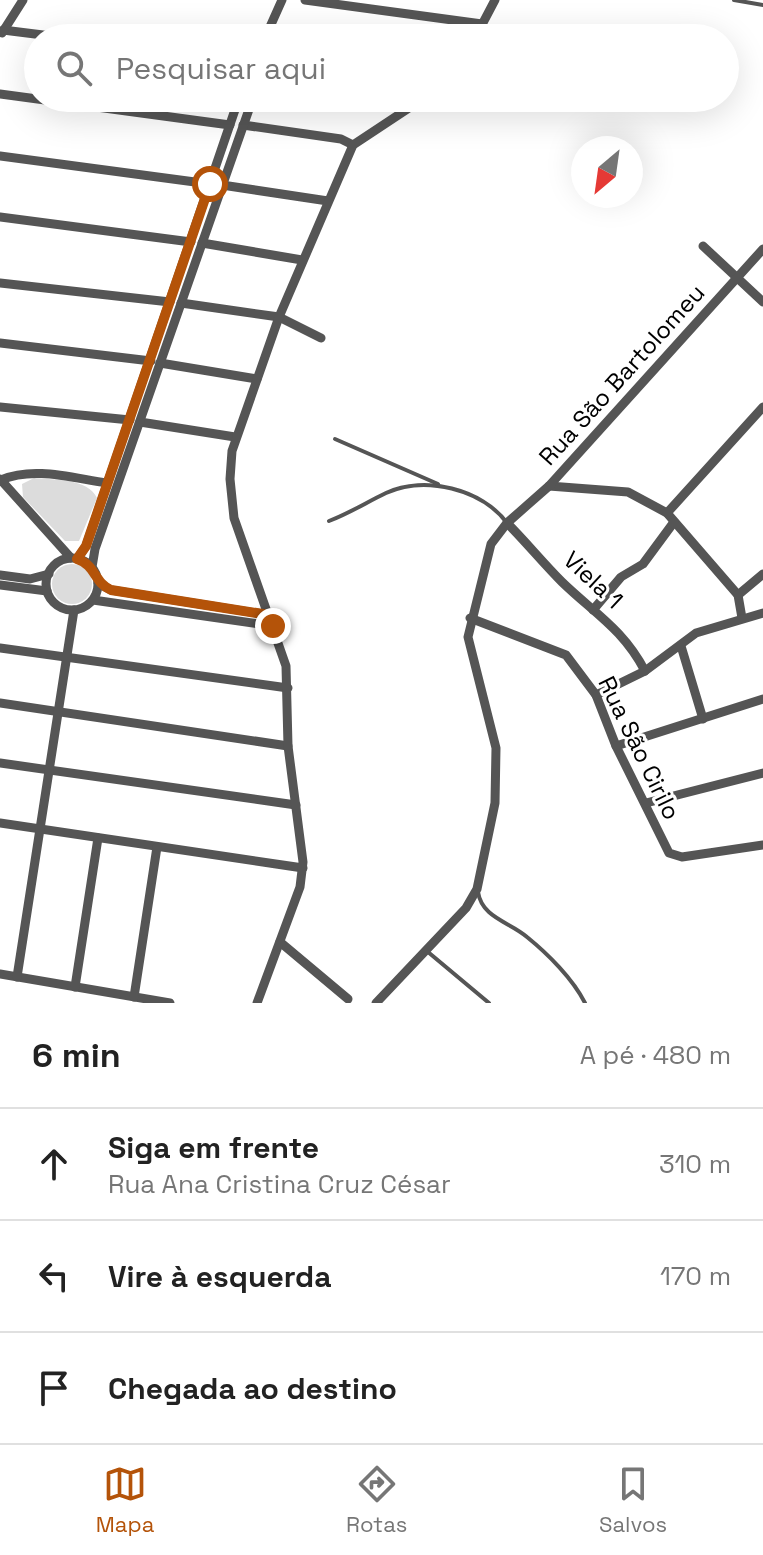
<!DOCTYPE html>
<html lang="pt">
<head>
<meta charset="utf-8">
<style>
	body { margin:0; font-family:"Space Grotesk",sans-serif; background:#f2f2f2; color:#222 }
	.compass { position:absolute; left:571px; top:136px; width:72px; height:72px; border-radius:50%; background:#fff; box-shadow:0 8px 32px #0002; rotate:209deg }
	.stop { position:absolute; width:24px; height:24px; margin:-18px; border:6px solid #b45309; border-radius:50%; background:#fff }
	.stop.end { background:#b45309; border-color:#fff; box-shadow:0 2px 8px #0008 }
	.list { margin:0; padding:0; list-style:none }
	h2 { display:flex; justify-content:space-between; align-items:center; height:104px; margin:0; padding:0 32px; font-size:34px }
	h2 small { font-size:26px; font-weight:400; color:#767676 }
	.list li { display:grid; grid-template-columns:52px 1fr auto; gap:24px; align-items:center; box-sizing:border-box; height:112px; padding:0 32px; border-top:2px solid #e0e0e0 }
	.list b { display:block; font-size:30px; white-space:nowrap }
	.list p { margin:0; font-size:26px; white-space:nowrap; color:#767676 }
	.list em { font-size:26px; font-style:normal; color:#767676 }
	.icon { flex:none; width:44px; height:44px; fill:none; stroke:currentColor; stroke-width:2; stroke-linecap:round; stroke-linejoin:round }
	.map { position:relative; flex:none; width:763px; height:1003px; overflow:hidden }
	.search { position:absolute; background:#fff; box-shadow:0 8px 32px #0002; left:24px; right:24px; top:24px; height:88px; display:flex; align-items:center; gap:20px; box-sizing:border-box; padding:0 28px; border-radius:44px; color:#767676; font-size:30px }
	.sheet { height:440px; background:#fff }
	nav { display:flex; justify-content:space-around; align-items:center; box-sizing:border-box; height:112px; border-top:2px solid #e0e0e0; background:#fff; font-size:22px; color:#767676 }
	nav a { display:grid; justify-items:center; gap:4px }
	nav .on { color:#b45309 }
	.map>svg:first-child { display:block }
	.green { fill:#dcdcdc }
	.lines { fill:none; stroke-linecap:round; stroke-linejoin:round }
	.lane { stroke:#555; stroke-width:4 }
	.street { stroke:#555; stroke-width:9 }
	.route { stroke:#b45309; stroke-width:10 }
	.labels { text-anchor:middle; stroke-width:6; stroke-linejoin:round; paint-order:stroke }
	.street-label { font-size:24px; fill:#000; stroke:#fff }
</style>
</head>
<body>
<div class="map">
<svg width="763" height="1003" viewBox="0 0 763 1003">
	<rect width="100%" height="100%" fill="#fff"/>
	<!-- green -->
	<g class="green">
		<path d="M34 478C54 480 88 478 97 498L79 541H65L23 497 22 484Z"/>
		<circle cx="72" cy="584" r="20"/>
	</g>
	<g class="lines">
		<!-- lane -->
		<g class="lane">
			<path d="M734 0 763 5"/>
			<path d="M335 439 438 484"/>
			<path d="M329 521C350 513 367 502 386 493 425 475 482 489 507 523"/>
			<path d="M478 892C482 918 510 922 527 937 548 954 573 979 585 1003"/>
			<path d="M428 952 489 1003"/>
		</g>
		<!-- street -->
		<g class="street">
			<path d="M305 0 482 24"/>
			<path d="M3 30 67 38"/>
			<path d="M2 33 23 0"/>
			<path d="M265 38 282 0"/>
			<path d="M475 38 495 0"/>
			<path d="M0 94 230 125"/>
			<path d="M399 98 400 112"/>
			<path d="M243 125 341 139 353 145"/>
			<path d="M0 156 210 184"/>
			<path d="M222 185 328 201"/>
			<path d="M0 217 191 242"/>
			<path d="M202 243 302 260"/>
			<path d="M703 246 763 302"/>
			<path d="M0 283 170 302"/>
			<path d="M181 303 279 317 321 338"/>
			<path d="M0 343 151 361"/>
			<path d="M160 363 257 379"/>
			<path d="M0 407 130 420"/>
			<path d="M140 422 235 437"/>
			<path d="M0 479 71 558"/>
			<path d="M1 480C33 466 72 478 107 483"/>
			<path d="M549 486 628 492 667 513 738 595 742 618"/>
			<path d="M667 513 763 407"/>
			<path d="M507 523C526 542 543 563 562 582 594 613 623 629 645 671"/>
			<circle cx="72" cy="584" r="26"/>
			<path d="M77 559 86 546 239 98"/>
			<path d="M92 567 95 549 253 98"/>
			<path d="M0 575 30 579 49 574"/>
			<path d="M98 583 111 590 269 615"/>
			<path d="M0 585 47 591"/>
			<path d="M738 595 763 574"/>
			<path d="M93 600 273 626"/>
			<path d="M593 610 621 577 643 564 674 522"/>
			<path d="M470 618 566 655 596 695 616 746 669 853 682 857 763 845"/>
			<path d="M681 646 703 719"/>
			<path d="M0 648 288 688"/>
			<path d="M596 695 645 671 696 633 763 613"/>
			<path d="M0 703 288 746"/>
			<path d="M616 746 763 699"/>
			<path d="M0 763 296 805"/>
			<path d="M646 803 763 773"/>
			<path d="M0 823 303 868"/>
			<path d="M280 942 348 999"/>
			<path d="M0 974 170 1003"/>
			<path d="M17 977 74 610"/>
			<path d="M75 987 98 838"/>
			<path d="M134 997 157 847"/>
			<path d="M257 1003 300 887 303 862 288 746 286 666 234 518 230 479 232 451 279 317 353 145 424 98"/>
			<path d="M376 1003 466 908 477 889 495 803 496 748 468 637 491 544 507 523 549 486 763 249"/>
		</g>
	</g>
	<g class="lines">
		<!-- route -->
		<path class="route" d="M210 184 86 546 77 559C96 565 94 583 111 590L269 615 273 626"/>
	</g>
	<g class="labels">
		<!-- street labels -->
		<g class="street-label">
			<text transform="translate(622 375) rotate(-48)" y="8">Rua São Bartolomeu</text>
			<text transform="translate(593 580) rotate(43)" y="8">Viela 1</text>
			<text transform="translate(639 748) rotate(64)" y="8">Rua São Cirilo</text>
		</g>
	</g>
</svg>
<svg class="compass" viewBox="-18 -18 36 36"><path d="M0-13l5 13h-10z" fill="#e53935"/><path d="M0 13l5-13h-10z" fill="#767676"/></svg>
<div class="stop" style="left:210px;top:184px"></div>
<div class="stop end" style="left:273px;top:626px"></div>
<div class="search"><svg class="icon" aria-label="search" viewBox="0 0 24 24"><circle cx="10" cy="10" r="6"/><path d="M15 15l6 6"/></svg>Pesquisar aqui</div>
</div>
<section class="sheet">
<h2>6 min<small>A pé · 480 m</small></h2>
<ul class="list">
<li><svg class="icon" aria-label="ahead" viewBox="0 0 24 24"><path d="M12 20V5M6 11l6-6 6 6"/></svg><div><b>Siga em frente</b><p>Rua Ana Cristina Cruz César</p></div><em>310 m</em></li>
<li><svg class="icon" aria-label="left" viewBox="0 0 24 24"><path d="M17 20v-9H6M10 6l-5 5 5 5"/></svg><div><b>Vire à esquerda</b></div><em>170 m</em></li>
<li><svg class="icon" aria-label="arrive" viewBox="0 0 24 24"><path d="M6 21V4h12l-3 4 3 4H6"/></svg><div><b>Chegada ao destino</b></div></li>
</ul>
</section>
<nav>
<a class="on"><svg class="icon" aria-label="map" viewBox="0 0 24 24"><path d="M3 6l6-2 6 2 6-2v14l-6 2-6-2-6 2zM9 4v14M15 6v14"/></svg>Mapa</a>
<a><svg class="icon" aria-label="directions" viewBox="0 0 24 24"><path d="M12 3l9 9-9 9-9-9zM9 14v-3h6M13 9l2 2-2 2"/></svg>Rotas</a>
<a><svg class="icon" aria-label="saved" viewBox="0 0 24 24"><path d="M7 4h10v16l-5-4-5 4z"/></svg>Salvos</a>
</nav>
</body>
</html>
